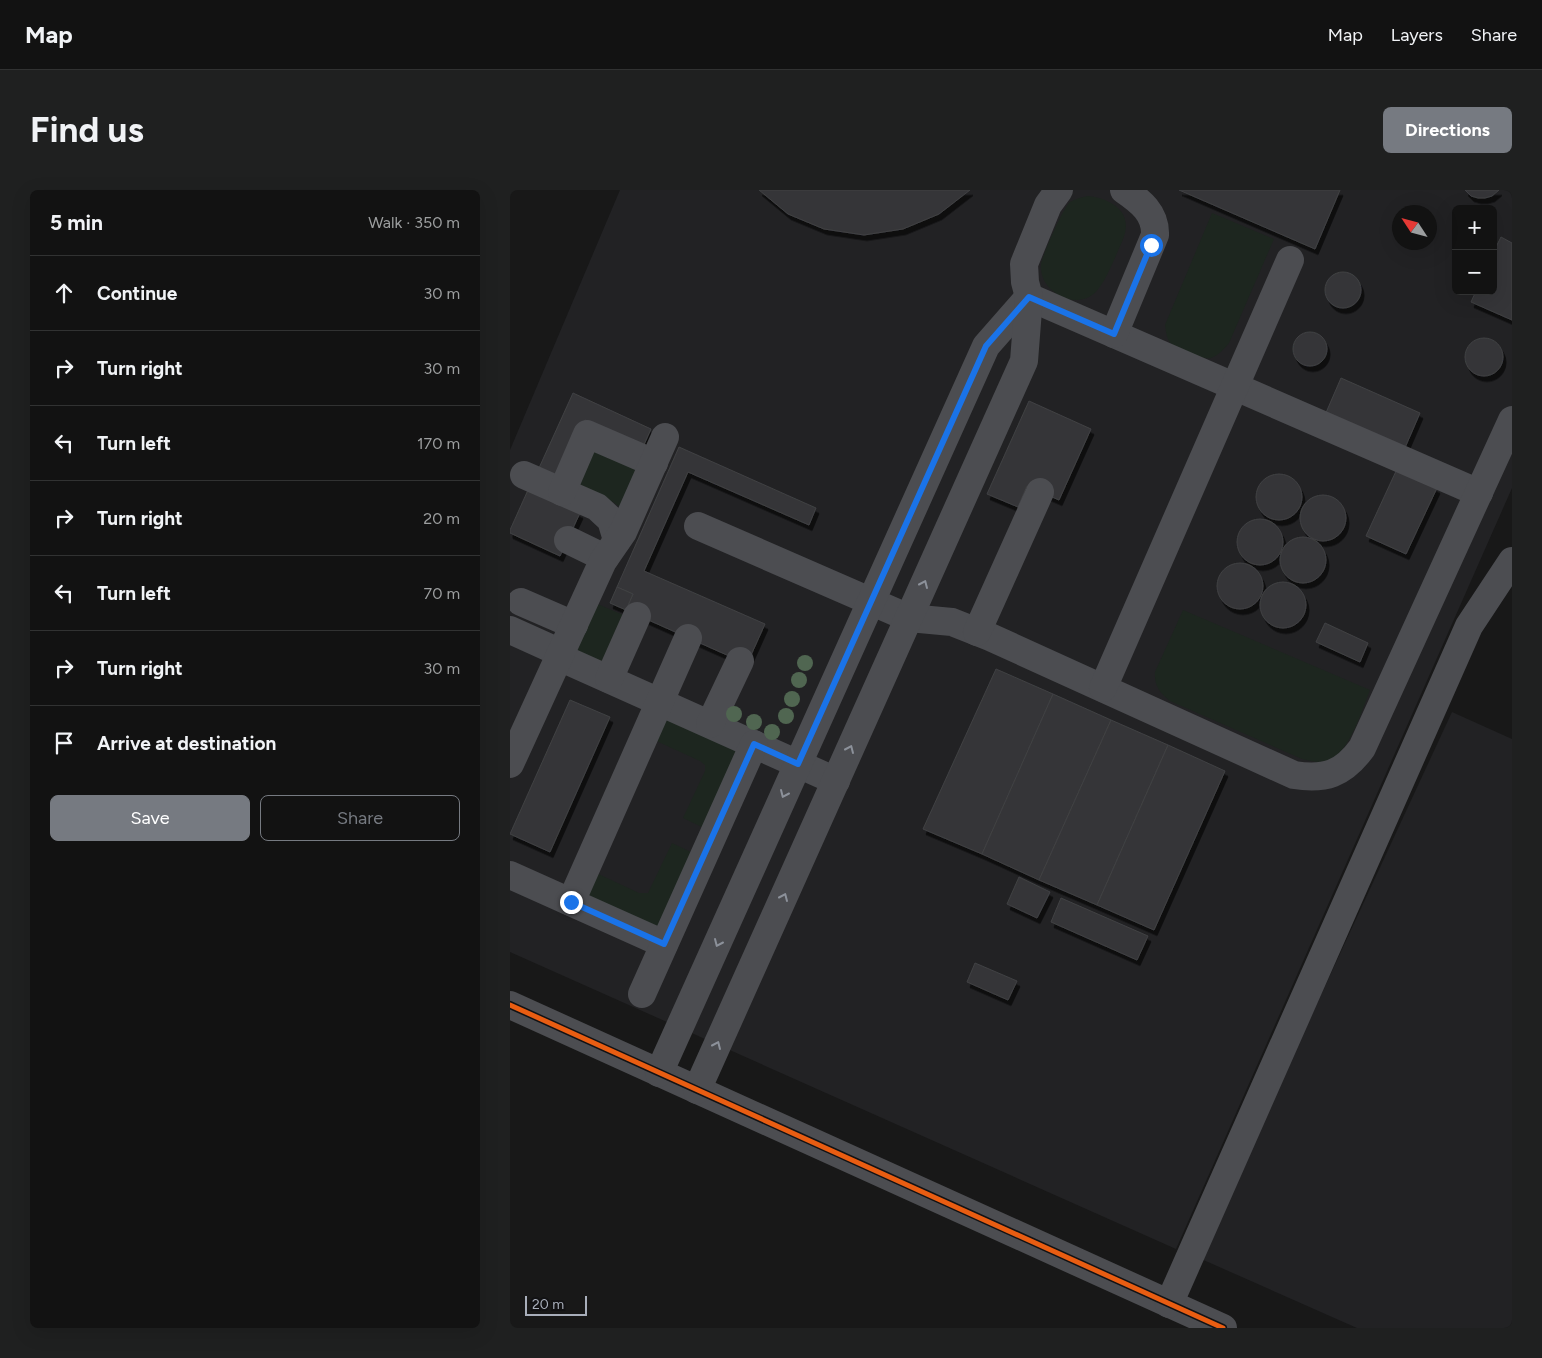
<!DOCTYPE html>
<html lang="en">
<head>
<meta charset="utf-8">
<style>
	body { margin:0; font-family:Figtree,sans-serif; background:#1f2020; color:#f1f3f6 }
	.controls { position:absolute; right:15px; top:15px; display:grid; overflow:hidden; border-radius:8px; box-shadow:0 5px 20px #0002 }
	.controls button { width:45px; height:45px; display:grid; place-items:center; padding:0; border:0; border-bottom:1px solid #313232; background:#121212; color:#f1f3f6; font:25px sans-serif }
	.compass { position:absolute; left:882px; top:15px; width:45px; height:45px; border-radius:50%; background:#121212; box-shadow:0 5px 20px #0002; rotate:306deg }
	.scale { position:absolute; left:15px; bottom:12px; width:62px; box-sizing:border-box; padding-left:5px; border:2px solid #a8aeba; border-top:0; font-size:14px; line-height:18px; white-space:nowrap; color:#a8aeba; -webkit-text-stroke:4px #121214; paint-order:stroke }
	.stop { position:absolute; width:15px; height:15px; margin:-11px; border:4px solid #1a73e8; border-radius:50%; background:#fff }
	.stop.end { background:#1a73e8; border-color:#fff; box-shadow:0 1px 5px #0008 }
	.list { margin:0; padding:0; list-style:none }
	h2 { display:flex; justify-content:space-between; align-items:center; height:65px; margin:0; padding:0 20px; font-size:21px }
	h2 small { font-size:16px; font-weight:400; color:#9c9e9f }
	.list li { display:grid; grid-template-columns:32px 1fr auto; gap:15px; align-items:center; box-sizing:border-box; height:75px; padding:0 20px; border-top:1px solid #313232 }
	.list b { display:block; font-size:19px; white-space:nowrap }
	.list em { font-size:16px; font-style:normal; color:#9c9e9f }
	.actions { display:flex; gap:10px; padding:15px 20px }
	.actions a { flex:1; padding:11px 0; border:1px solid #767a81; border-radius:8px; text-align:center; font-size:18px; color:#767a81 }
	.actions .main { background:#767a81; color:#fff }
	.icon { flex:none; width:28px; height:28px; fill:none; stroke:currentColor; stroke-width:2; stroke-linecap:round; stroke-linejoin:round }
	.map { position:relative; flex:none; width:1002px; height:1138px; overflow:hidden; border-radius:8px }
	header { display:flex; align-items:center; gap:30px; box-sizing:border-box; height:70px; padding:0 25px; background:#121212; border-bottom:1px solid #313232 }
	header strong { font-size:24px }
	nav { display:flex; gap:28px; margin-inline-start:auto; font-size:18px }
	.intro { display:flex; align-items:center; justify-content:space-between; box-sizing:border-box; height:120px; padding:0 30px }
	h1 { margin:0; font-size:35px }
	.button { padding:12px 22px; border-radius:8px; background:#767a81; color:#fff; font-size:18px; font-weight:700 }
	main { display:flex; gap:30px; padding:0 30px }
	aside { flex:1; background:#121212; border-radius:8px; box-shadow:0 5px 20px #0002 }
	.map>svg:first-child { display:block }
	.built { fill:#222224; fill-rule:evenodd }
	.green { fill:#1d261f }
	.building { fill:#363637; stroke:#404144; filter:url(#shadow) }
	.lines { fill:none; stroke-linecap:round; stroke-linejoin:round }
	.minor { stroke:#4c4d51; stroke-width:28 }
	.cycleway-casing { stroke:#121214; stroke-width:8 }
	.cycleway { stroke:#e95d12; stroke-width:5 }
	.tree { fill:#506651 }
	.oneway { stroke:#8c919a }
	.route { stroke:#1a73e8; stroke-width:6 }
</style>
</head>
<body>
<header>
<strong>Map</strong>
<nav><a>Map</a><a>Layers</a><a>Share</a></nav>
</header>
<div class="intro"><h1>Find us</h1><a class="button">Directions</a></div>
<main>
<aside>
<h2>5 min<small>Walk · 350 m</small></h2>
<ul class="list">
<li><svg class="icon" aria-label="ahead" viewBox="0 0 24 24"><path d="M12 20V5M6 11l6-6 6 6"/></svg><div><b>Continue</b></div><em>30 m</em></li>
<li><svg class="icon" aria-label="right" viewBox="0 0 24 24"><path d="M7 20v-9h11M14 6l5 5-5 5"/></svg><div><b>Turn right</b></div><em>30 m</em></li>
<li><svg class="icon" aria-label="left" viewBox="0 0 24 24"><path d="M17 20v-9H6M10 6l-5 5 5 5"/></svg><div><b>Turn left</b></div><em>170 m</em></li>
<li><svg class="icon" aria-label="right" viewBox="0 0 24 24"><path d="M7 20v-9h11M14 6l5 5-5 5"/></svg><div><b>Turn right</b></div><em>20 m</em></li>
<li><svg class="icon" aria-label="left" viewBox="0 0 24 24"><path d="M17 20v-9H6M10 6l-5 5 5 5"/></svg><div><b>Turn left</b></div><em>70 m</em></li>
<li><svg class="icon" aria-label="right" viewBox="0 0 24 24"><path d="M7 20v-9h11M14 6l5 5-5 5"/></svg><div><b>Turn right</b></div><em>30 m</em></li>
<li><svg class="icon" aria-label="arrive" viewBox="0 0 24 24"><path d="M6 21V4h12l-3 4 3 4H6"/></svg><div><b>Arrive at destination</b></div></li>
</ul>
<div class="actions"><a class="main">Save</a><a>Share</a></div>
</aside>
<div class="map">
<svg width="1002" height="1138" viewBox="0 0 1002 1138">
	<defs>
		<filter id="shadow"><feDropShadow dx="3" dy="5.5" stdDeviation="0" flood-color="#0009"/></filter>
	</defs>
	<rect width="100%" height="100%" fill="#181818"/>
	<!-- built -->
	<g class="built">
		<path d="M110 0H1002V298L666 1059 0 762V260ZM946 19H983V101H946ZM889 22H919V52H889Z"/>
		<path d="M942 522 1002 549V1138H847L689 1068Z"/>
	</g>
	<!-- green -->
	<g class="green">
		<path d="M578 6C597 8 621 19 615 43 613 51 608 60 605 68 600 78 596 89 589 98 575 118 547 111 535 92 532 87 530 79 531 74 533 64 553 18 560 12 565 9 572 7 578 6Z"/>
		<path d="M702 23 764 49 719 153C714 159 709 165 701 168 691 170 664 159 659 151 656 146 656 140 655 135Z"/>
		<path d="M81 253 130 273 110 317 103 312 63 296Z"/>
		<path d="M83 412 118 427 95 478 69 463 67 459Z"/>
		<path d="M673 420 860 500C852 520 840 562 819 570 811 574 801 571 792 569L660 511C650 503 644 496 645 482Z"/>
		<path d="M160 529 226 561 196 639 173 628 195 581V575L190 571 142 549 153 532Z"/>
		<path d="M162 653 185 664 149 735 145 737 79 707 82 681 129 703H138Z"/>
	</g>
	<!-- building -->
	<g class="building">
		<path d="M249 0H460L429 24 393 39 354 45 314 39 278 24Z"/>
		<path d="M669 0H830L805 59Z"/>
		<path d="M955 0H989L982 6 975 8H968L961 6Z"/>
		<path d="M991 47 1002 53V130L961 112 966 101H983V63Z"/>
		<circle cx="833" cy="100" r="18"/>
		<circle cx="800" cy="159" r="17"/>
		<circle cx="974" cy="167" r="19"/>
		<path d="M831 188 910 223 894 260 815 225Z"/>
		<path d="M63 203 141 239 133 257 75 230 49 287 29 278Z"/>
		<path d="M519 211 581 239 549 310 517 296 508 317 477 304Z"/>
		<path d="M169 257 306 318 299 335 178 282 134 381 255 434 237 474 116 420 123 404 107 397Z"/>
		<path d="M887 279 927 298 896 364 856 346Z"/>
		<circle cx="769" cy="307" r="23"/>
		<path d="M18 300 70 323 50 366 0 343V340Z"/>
		<circle cx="813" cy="328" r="23"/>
		<circle cx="750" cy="352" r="23"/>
		<circle cx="793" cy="370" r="23"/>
		<circle cx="730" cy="396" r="23"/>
		<circle cx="773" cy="415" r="23"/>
		<path d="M107 397 123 404 116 420 100 413Z"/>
		<path d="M815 433 858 453 850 472 806 452Z"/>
		<path d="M486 479 543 504 472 664 413 639Z"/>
		<path d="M543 504 601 530 529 690 472 664Z"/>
		<path d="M60 510 100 527 40 662 0 644Z"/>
		<path d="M601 530 658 555 587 715 529 690Z"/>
		<path d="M658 555 715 581 644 740 587 715Z"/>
		<path d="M509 687 540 702 527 728 497 714Z"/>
		<path d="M551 708 638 746 627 770 541 732Z"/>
		<path d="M465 773 507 791 498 810 457 792Z"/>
	</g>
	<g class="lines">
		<!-- minor -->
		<g class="minor">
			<path d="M519 107 969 303"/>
			<path d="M604 144 645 45C646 23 630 11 614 0"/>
			<path d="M14 285 87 317 101 330 107 350"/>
			<path d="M52 302 77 244 144 273"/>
			<path d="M188 336 399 428 442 432 480 447 784 585C815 590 833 584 852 558L1002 230"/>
			<path d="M58 350 95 368"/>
			<path d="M11 412 64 435"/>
			<path d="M0 440 51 463"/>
			<path d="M467 442 530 302"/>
			<path d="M49 467 326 591"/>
			<path d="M99 489 127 426"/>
			<path d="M593 498 780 70"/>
			<path d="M200 534 230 471"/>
			<path d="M0 574 93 371 113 342 155 247"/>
			<path d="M0 685 154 754"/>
			<path d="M61 712 178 448"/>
			<path d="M132 804 244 554"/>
			<path d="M0 815 713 1138"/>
			<path d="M149 883 476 156 519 107"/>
			<path d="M187 900 514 171 519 107 515 92 514 74 538 15 549 0"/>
			<path d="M659 1114 959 436 1002 371"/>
		</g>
		<defs>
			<path id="cycleway" d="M0 815 713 1138"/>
		</defs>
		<!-- cycleway casing -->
		<use href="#cycleway" class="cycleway-casing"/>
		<!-- cycleway -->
		<use href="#cycleway" class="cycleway"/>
	</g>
	<!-- trees -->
	<g class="tree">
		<circle cx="295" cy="473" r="8"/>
		<circle cx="289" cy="490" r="8"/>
		<circle cx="282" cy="509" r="8"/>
		<circle cx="224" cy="524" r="8"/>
		<circle cx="276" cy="526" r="8"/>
		<circle cx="244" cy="532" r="8"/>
		<circle cx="262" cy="542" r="8"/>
	</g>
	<!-- one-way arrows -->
	<defs><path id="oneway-chevron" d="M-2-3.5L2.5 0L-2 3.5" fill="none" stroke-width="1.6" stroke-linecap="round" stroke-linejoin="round" transform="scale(1.25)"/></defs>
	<g class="oneway">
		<use href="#oneway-chevron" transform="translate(414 394) rotate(-66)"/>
		<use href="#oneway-chevron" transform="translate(340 559) rotate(-66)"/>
		<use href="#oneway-chevron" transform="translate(274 604) rotate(114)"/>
		<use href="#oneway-chevron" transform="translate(274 707) rotate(-66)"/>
		<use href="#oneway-chevron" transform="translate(208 753) rotate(114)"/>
		<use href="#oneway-chevron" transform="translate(207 855) rotate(-66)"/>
	</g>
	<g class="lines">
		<!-- route -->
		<path class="route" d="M61 712 154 754 244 554 288 574 476 156 519 107 604 144 641 55"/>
	</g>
</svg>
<div class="controls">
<button>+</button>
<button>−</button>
</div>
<svg class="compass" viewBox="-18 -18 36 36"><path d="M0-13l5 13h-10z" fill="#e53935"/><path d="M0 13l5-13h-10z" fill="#9c9e9f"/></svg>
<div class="scale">20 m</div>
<div class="stop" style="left:641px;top:55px"></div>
<div class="stop end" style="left:61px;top:712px"></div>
</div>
</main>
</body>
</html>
